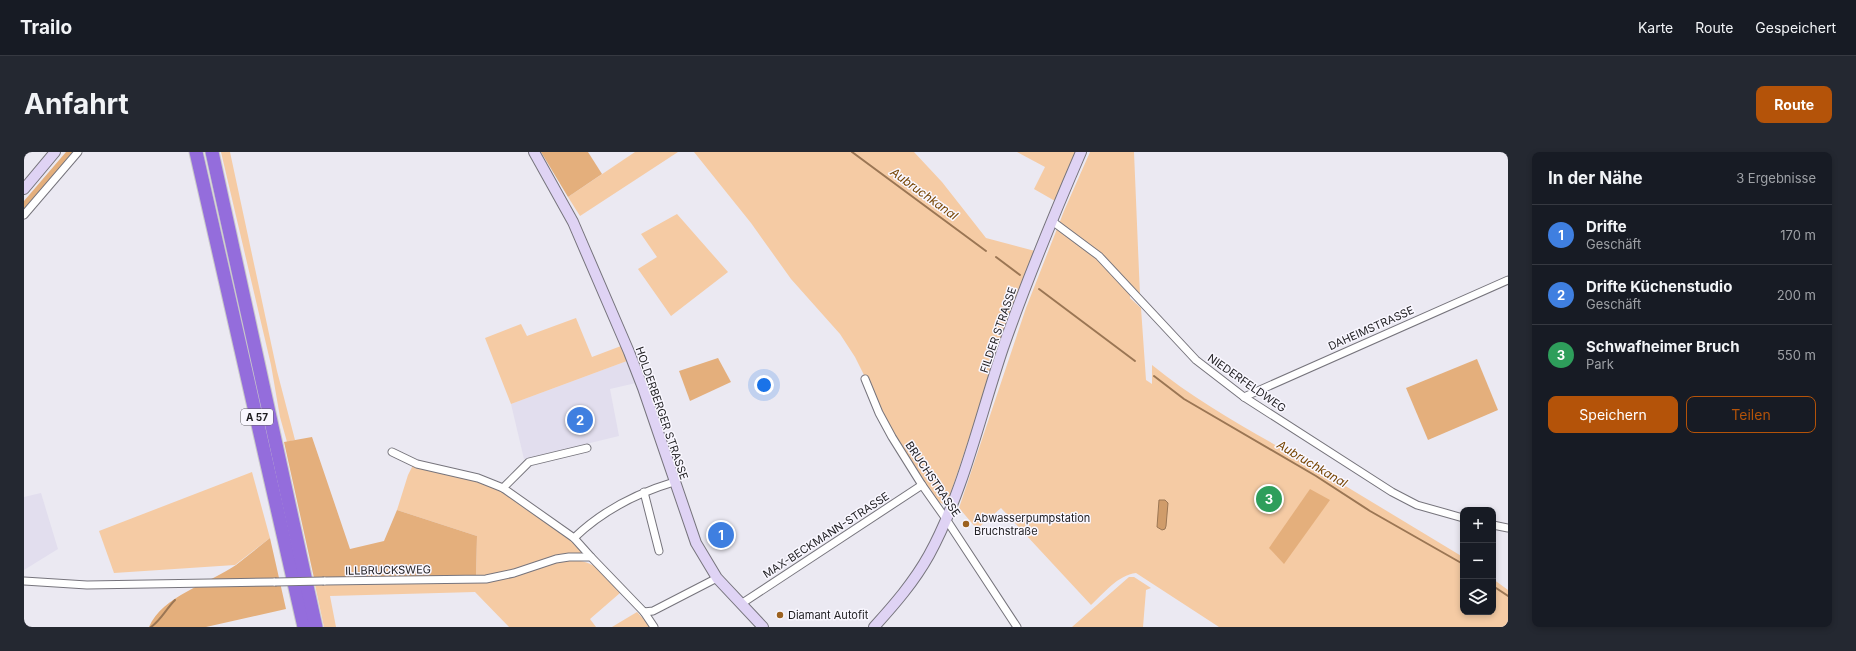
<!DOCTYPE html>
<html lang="de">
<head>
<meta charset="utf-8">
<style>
	body { margin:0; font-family:Inter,sans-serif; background:#242831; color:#f1f3f6 }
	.controls { position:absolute; right:12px; bottom:12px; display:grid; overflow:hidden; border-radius:8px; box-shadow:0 2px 6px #0003 }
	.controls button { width:36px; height:36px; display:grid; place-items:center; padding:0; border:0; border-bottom:1px solid #363941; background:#171b24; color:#f1f3f6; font:20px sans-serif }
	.you { position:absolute; left:740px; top:233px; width:14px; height:14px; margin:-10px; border:3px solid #fff; border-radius:50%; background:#1a73e8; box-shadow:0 0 0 6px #1a73e833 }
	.badge { display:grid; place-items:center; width:26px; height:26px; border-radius:50%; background:#b45309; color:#fff; font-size:13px; font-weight:700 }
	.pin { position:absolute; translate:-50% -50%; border:2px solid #fff; box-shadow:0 1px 4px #0006 }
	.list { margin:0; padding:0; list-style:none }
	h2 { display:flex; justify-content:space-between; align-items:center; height:52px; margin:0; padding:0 16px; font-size:17px }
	h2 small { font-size:13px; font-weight:400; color:#9ea1a6 }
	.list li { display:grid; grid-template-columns:26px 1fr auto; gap:12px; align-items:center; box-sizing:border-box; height:60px; padding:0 16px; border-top:1px solid #363941 }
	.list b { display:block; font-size:15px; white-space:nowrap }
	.list p { margin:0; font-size:13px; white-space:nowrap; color:#9ea1a6 }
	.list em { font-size:13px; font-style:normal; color:#9ea1a6 }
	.actions { display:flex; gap:8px; padding:12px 16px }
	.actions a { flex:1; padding:9px 0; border:1px solid #b45309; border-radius:8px; text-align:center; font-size:14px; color:#b45309 }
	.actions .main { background:#b45309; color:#fff }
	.icon { flex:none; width:22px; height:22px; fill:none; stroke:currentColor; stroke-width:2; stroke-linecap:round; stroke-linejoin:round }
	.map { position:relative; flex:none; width:1484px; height:475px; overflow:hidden; border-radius:8px }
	header { display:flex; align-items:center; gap:24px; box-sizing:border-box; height:56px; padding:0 20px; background:#171b24; border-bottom:1px solid #363941 }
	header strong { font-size:19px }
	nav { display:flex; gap:22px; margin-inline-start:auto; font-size:14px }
	.intro { display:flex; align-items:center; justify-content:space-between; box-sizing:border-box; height:96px; padding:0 24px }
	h1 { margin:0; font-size:28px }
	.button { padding:10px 18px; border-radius:8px; background:#b45309; color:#fff; font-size:14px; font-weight:700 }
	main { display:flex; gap:24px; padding:0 24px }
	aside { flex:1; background:#171b24; border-radius:8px; box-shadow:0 2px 6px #0003 }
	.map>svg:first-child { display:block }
	.built { fill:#e2deee }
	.green { fill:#f5cba4 }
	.forest { fill:#e4af7c }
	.water { fill:#d09c6a; stroke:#9b7654 }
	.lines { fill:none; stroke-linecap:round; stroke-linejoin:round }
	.stream { stroke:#9b7654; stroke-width:2 }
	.street-casing { stroke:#76747c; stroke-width:9 }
	.secondary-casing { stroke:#76747c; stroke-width:12 }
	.highway-casing { stroke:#c9c9c9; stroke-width:15 }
	.street { stroke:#fff; stroke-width:7 }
	.secondary { stroke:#dfd3f4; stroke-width:10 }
	.highway { stroke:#946ddc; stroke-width:13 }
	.street-bridge-casing { stroke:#76747c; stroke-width:9; stroke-linecap:butt }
	.street-bridge { stroke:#fff; stroke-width:7 }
	.poi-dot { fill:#9c6220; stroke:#f9f7ff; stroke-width:1.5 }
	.labels { text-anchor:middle; stroke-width:3; stroke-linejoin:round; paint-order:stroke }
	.shield { fill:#f9f7ff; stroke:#605e63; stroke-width:1 }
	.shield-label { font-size:10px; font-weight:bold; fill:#1e1d20 }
	.street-label { font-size:11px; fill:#1e1d20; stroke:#f9f7ff }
	.poi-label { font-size:11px; fill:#1e1d20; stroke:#f9f7ff; text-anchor:start }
	.water-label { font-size:12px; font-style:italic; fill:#764503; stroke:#f9f7ff }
</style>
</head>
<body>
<header>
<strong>Trailo</strong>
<nav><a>Karte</a><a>Route</a><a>Gespeichert</a></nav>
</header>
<div class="intro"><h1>Anfahrt</h1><a class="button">Route</a></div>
<main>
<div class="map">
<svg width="1484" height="475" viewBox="0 0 1484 475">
	<rect width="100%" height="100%" fill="#ebe9f2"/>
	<!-- built -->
	<g class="built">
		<path d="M603 209 612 231 586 237 595 284 500 307 487 252Z"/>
		<path d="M17 341 34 397 0 418V345Z"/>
	</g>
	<!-- green -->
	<g class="green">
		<path d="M197 0H206L253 219 271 288 263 290 256 265 247 213Z"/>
		<path d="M611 0H654L556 64 544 45Z"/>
		<path d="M670 0H890L918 30 962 86 1011 99 989 155 924 349 919 352 911 348 873 289 831 205 816 182 767 127 727 71Z"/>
		<path d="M993 0H1052L1031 49 1010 37 1021 15Z"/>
		<path d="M1066 0H1110L1116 144 1106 138V146L1117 156 1122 228 1128 232V213C1179 255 1239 285 1295 318 1343 347 1391 376 1439 405V460H1469V427L1484 438V475H1195L1112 421C1094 423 1080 441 1067 453L977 356 953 377 935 356 1002 156 1040 59Z"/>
		<path d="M653 62 704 120 647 164 614 117 633 105 617 82Z"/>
		<path d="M552 166 568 205 597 194 603 209 487 252 461 186 497 172 503 184Z"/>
		<path d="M389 313 454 329 478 338 550 390 558 401 533 404 482 420 452 425 453 384 373 358 384 323Z"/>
		<path d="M228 320 246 386 211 413 90 421 75 379Z"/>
		<path d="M541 408C572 407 577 419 596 441L566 467 572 475H485L451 440 306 444 312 475H300L291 433 452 431 474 428Z"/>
		<path d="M1105 425H1110L1127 436 1122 438 1119 475H1048Z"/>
		<path d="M613 460 627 475H588Z"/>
	</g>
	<!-- forest -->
	<g class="forest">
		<path d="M42 0H50L0 58V49Z"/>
		<path d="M517 0H564L578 22 544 45Z"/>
		<path d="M694 206 707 230 666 249 655 219Z"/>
		<path d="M1453 207 1474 258 1404 288 1382 236Z"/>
		<path d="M288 285 326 397 360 389 373 358 453 384 452 425 290 426 260 290Z"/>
		<path d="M1286 337 1306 348 1260 412 1245 396Z"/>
		<path d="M246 386 262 457 182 475H125C138 444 186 431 212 413 223 404 235 395 246 386Z"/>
	</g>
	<!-- water -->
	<path class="water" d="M1135 348H1141L1144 351 1142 374 1141 377 1138 378 1133 375Z"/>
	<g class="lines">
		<!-- stream -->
		<g class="stream">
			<path d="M828 0 962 99"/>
			<path d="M972 105 996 123"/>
			<path d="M1015 137 1111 209"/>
			<path d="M1130 224 1160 247 1292 324 1346 359 1439 412"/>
			<path d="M1469 434 1484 444"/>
			<path d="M127 475C137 468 142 457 151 448"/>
		</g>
		<defs>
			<g id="street">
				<path d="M0 63 54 0"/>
				<path d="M1028 69 1075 104 1172 208 1220 245 1368 340 1393 353 1439 366"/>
				<path d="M841 227 855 261 868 285 898 333 922 367 993 475"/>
				<path d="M1220 245 1484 128"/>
				<path d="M368 300 393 312 454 326 479 336 550 386 567 405"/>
				<path d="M479 336 505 310 563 296"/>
				<path d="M620 340 635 399"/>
				<path d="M1469 373 1484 376"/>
				<path d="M550 386C578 359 613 341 650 330"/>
				<path d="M0 429 63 433 251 430"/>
				<path d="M300 429 462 427 490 421 532 407 545 405H567L620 460 629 459 693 426"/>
				<path d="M717 452 898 333"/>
				<path d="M620 460 630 475"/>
			</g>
			<g id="secondary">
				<path d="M510 0 549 70 605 200 619 236 672 391 693 426 739 475"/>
				<path d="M0 37 31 0"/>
				<path d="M850 475C870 453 890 430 905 403 939 341 956 264 979 196 1002 130 1029 65 1057 0"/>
			</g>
			<g id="highway">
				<path d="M172 0 280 475"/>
				<path d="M188 0 292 475"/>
			</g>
		</defs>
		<!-- street casing -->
		<use href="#street" class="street-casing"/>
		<!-- secondary casing -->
		<use href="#secondary" class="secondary-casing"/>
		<!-- highway casing -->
		<use href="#highway" class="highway-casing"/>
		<!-- street -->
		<use href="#street" class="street"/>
		<!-- secondary -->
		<use href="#secondary" class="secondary"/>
		<!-- highway -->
		<use href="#highway" class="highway"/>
		<defs>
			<path id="street-bridge" d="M251 430 300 429"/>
		</defs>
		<!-- street-bridge casing -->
		<use href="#street-bridge" class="street-bridge-casing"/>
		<!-- street-bridge -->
		<use href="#street-bridge" class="street-bridge"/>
	</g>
	<!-- markers -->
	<g class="poi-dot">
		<circle cx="942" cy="372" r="4"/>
		<circle cx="756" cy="463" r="4"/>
	</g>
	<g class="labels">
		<!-- shield labels -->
		<rect class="shield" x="217" y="257" width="32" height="16" rx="3"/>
		<g class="shield-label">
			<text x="233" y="269">A 57</text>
		</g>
		<!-- street labels -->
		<g class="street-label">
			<text transform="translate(1347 176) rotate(-24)" y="4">DAHEIMSTRASSE</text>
			<text transform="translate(974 178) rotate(-71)" y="4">FILDER STRASSE</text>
			<text transform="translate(1223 231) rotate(35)" y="4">NIEDERFELDWEG</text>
			<text transform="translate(638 261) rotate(71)" y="4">HOLDERBERGER STRASSE</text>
			<text transform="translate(909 327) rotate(56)" y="4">BRUCHSTRASSE</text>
			<text transform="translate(802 383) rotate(-33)" y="4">MAX-BECKMANN-STRASSE</text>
			<text transform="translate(364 418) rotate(-1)" y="4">ILLBRUCKSWEG</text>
		</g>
		<!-- poi labels -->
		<g class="poi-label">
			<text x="950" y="370">Abwasserpumpstation<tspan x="950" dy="13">Bruchstraße</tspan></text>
			<text x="764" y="467">Diamant Autofit</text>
		</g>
		<!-- water labels -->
		<g class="water-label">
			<text transform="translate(900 42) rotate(36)" y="4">Aubruchkanal</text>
			<text transform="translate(1288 312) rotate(31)" y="4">Aubruchkanal</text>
		</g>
	</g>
</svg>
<div class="controls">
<button>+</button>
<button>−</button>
<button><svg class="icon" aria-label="layers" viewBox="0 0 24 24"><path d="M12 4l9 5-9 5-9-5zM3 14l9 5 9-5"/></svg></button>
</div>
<div class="you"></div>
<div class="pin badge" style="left:697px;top:383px;background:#3f7fe0">1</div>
<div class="pin badge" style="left:556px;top:268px;background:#3f7fe0">2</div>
<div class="pin badge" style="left:1245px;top:347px;background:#2e9e5b">3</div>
</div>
<aside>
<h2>In der Nähe<small>3 Ergebnisse</small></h2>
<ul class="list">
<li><span class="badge" style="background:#3f7fe0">1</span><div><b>Drifte</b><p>Geschäft</p></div><em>170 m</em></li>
<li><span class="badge" style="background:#3f7fe0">2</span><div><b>Drifte Küchenstudio</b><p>Geschäft</p></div><em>200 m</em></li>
<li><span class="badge" style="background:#2e9e5b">3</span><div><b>Schwafheimer Bruch</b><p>Park</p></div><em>550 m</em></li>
</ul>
<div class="actions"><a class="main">Speichern</a><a>Teilen</a></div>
</aside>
</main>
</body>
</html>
